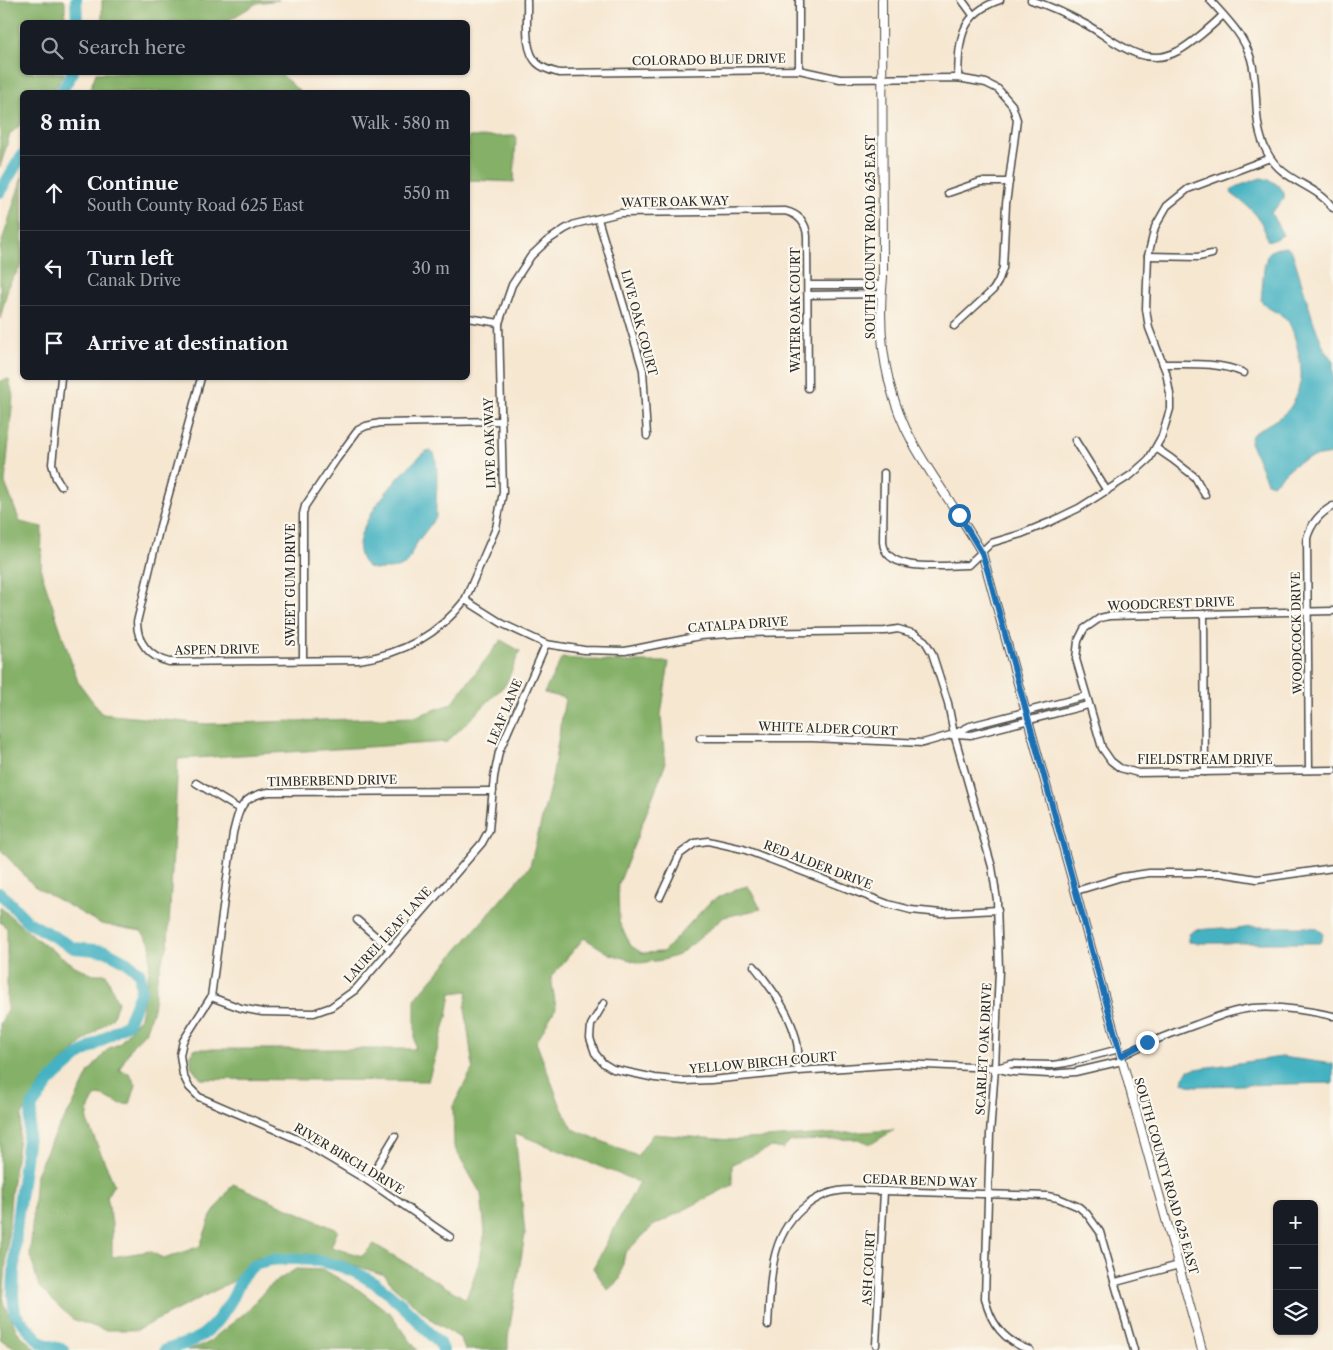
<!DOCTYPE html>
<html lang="en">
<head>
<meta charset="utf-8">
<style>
	body { margin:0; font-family:"Libre Caslon Text",serif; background:#242831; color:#f1f3f6 }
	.controls { position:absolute; right:15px; bottom:15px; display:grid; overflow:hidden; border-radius:8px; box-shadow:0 1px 4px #0004 }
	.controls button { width:45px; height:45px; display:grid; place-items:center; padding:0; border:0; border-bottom:1px solid #363941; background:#171b24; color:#f1f3f6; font:25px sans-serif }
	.stop { position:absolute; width:15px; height:15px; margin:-11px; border:4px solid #1f6fb2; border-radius:50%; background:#fff }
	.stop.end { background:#1f6fb2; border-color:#fff; box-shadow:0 1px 5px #0008 }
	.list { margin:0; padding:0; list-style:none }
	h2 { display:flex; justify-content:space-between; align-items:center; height:65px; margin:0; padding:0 20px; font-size:21px }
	h2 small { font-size:16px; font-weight:400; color:#9ea1a6 }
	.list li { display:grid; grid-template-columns:32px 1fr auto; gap:15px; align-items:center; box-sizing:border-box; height:75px; padding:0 20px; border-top:1px solid #363941 }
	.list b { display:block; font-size:19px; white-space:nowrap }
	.list p { margin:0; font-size:16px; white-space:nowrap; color:#9ea1a6 }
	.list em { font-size:16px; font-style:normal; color:#9ea1a6 }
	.icon { flex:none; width:28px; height:28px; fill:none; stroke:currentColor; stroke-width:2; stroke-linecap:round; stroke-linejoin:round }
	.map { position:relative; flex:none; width:1333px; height:1350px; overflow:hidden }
	.search { position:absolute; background:#171b24; box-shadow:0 1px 4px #0004; left:20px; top:20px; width:450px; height:55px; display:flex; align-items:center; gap:12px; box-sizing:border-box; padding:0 18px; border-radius:8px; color:#9ea1a6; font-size:19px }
	.panel { position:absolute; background:#171b24; box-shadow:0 1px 4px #0004; left:20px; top:90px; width:450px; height:290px; border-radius:8px }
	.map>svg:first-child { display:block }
	.forest { fill:#84b068; stroke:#586e4a }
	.water { fill:#45b2c2; stroke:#386e76 }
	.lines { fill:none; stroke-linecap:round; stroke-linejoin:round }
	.river { stroke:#45b2c2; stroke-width:12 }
	.minor-casing { stroke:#494744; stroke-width:9 }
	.tertiary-casing { stroke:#494744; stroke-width:10 }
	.minor { stroke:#fff; stroke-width:6 }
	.tertiary { stroke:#fff; stroke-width:8 }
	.route { stroke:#1f6fb2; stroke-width:6 }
	.labels { text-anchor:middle; stroke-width:4.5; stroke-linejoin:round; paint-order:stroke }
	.street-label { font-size:12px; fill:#2b2b2b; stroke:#fbf7ec }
</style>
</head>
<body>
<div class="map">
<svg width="1333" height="1350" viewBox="0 0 1333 1350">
	<rect width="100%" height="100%" fill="#fbf7ec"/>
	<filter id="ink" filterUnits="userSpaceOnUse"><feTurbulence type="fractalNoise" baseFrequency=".02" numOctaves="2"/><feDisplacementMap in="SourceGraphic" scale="10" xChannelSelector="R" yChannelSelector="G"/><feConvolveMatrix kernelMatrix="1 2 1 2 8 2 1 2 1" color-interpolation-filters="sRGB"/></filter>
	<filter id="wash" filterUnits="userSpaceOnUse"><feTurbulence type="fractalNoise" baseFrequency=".0096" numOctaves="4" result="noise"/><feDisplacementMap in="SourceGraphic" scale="20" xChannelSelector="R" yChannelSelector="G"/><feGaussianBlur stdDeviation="1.12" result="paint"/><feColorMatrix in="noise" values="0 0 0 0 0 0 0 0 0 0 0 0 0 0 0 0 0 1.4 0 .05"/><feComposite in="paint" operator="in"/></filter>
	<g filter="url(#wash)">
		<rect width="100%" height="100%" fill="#f6e7d1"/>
		<!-- forest -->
		<g class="forest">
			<path d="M0 0H64L65 3V22H22V72L64 73 53 92H22V123L10 134 0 167Z"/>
			<path d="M102 0H279L257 3 226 22H102Z"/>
			<path d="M96 73H280L300 92H89Z"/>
			<path d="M516 136 514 182 468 180V137Z"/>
			<path d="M22 177V265L9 284 0 319V248Z"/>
			<path d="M9 379 13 396 5 483 20 522 42 527 41 571 78 682 102 714 206 724 414 717 451 704 501 640 520 651 506 684 447 742 178 759 168 945 158 972 153 1009 145 1033 132 1046 119 1070 129 1073 136 1085 130 1104C118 1106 111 1098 99 1095L94 1098 89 1108 87 1121 114 1184 107 1196 112 1224V1257L150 1251 164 1259 200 1246 211 1216 233 1184 338 1230 331 1247 362 1256 374 1244 466 1299 480 1260 485 1232 481 1194 454 1147 453 1106 473 1068 465 1008 468 991 451 993 447 1017 428 1081 201 1079 191 1066V1055L194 1049H415V999L530 866 552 779 565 698 544 693 562 658 624 662H669L661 715 665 765 618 886 619 922 631 946 642 953 663 952 711 901 736 889 748 886 761 909 724 917 695 942 678 955 663 960 640 963 610 954 584 938 551 977 556 1008 536 1042 561 1107 573 1129 637 1156 653 1134 731 1140 894 1130 871 1144 858 1139 791 1141 783 1149 772 1147 732 1164V1185L653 1226 625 1253 620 1279 608 1290 593 1268 639 1182 515 1133 525 1234 508 1338V1350H465L460 1338 432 1320 392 1285 385 1275 341 1261 307 1254 257 1257 244 1267 232 1282 137 1330H104L72 1319 39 1287 30 1255 36 1174 54 1135 72 1107 89 1072 109 1048 119 1044 140 1017 149 971 151 944 141 931 101 924 34 886 0 849V381Z"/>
			<path d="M0 907 34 937 75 966 91 974H106L118 1003 112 1018 83 1042 43 1081 22 1115 11 1195 3 1302 17 1331 36 1350H19L0 1339V1024L7 1011V928L0 922Z"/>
			<path d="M296 1269 324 1270 359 1290 391 1314 417 1350H187L206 1344 246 1312 269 1286Z"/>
		</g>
		<!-- water -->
		<g class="water">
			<path d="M1261 178C1272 180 1278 184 1284 192V199L1271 213 1283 235 1271 241 1267 240C1266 236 1266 233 1264 229 1258 213 1244 203 1232 194L1231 191 1238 186Z"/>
			<path d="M1286 247 1292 251 1314 323 1323 346 1333 362V454C1320 456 1305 457 1294 465 1286 471 1280 479 1272 484L1267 482 1250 442 1252 435C1263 426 1279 420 1289 409 1295 402 1300 385 1301 377 1302 364 1295 332 1288 321 1280 311 1267 311 1261 300 1263 289 1262 257 1271 251 1275 248 1281 248 1286 247Z"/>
			<path d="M426 451H430L434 453C440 470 435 498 436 517 428 529 418 539 412 552 411 555 410 560 408 562 401 569 391 569 382 569 373 570 365 568 361 558 347 529 405 468 426 451Z"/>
			<path d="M1250 927H1307L1316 928 1323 933 1322 941 1319 943H1198L1189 942V934L1195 930 1223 928 1231 930Z"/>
			<path d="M1282 1057 1333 1064V1083L1195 1086 1188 1085 1183 1082V1077L1189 1070 1202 1068Z"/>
		</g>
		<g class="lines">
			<!-- river -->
			<g class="river">
				<path d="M76 0 77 22"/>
				<path d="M61 92 73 72"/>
				<path d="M0 192 22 155"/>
				<path d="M0 893 28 922 74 948 106 951 127 962 140 973 141 990 128 1023 79 1055 51 1080 32 1106 16 1229 13 1295 15 1314 41 1343 64 1350"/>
				<path d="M165 1350C175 1347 185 1344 194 1340 211 1332 223 1314 232 1299 237 1291 240 1278 246 1272 257 1260 274 1259 289 1259 360 1257 396 1297 441 1345L443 1350"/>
			</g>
		</g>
	</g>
	<g filter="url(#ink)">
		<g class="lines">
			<defs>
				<g id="minor">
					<path d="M527 0C528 19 523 49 537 63 543 69 552 71 559 73L799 70 840 79 958 78 986 83 998 89 1012 105 1017 120 1006 204 1003 268 998 282 993 290 954 326"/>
					<path d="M799 0V70"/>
					<path d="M962 0 973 15"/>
					<path d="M1031 0C1050 6 1069 15 1087 25 1114 40 1144 70 1178 51 1190 45 1213 25 1223 15"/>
					<path d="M1210 0C1226 18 1244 35 1251 59 1260 90 1251 122 1267 152 1283 183 1315 183 1333 208"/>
					<path d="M958 78C959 41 959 14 1000 0"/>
					<path d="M948 193 980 182H1009"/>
					<path d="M598 219 643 370 647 436"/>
					<path d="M1148 256 1198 257 1212 254"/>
					<path d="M808 285H882"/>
					<path d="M808 295 881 294"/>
					<path d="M468 318 499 323"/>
					<path d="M1163 364C1190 364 1219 362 1244 373"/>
					<path d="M61 378 52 464 56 478 61 486"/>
					<path d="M201 378 160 526 137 622C137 642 149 657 169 662L359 660C403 654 438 635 465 600L496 528 503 492 499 323 512 285 531 256 547 241 565 229 575 224 620 213 785 211C798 214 806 222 807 236L808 388"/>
					<path d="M1075 440 1107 491"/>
					<path d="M1156 448 1172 459 1195 477 1205 495"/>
					<path d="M884 473 883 542C885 574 945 565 968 565L991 543 1021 534 1050 522 1079 508 1131 475 1149 459 1162 436 1170 409V394L1166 372 1149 328 1146 309 1148 256 1155 227 1167 206 1188 189 1270 158"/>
					<path d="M465 600 503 624 546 644 584 650 625 651 700 636 743 633 885 631 898 629 915 634 925 641 932 653 948 703 954 734 992 867 997 900 999 970 995 1068 990 1134 985 1298C990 1323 1005 1342 1030 1350"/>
					<path d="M1333 611 1109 616 1100 618 1084 629 1078 641 1076 659 1102 748 1111 761 1120 768 1138 773 1333 770"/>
					<path d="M1204 614 1205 772"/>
					<path d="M303 660V514L305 506 336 460 358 430 366 426 380 423 500 421"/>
					<path d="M956 734 971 735 1088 705"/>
					<path d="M700 738H812L923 743 954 734 970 726 1086 696"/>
					<path d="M1309 770 1307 538C1311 524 1320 513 1333 506"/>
					<path d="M196 783 239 809"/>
					<path d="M1076 891 1122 877 1149 873H1220L1257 879 1333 868"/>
					<path d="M660 897 680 854 695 843 708 841 743 849 888 904 911 910 941 913 998 910"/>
					<path d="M357 920 390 949"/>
					<path d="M754 966C772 989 791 1013 797 1043 799 1052 798 1062 799 1071"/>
					<path d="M211 997 241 1008 262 1012 314 1013 331 1007 355 990 482 843 489 830 494 777 499 752 546 644"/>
					<path d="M604 1003 591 1025 590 1038 595 1053 603 1063 613 1069 655 1078 684 1081 711 1080 799 1071 902 1064 995 1068 1012 1072 1049 1074 1075 1072 1122 1061"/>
					<path d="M1121 1056C1145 1044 1169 1034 1195 1025 1214 1018 1233 1010 1253 1008 1281 1006 1306 1010 1333 1016"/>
					<path d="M996 1068 1011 1064 1052 1065 1066 1063 1119 1049"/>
					<path d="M368 1181 395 1136"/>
					<path d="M450 1237 368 1181 299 1140 199 1097 189 1087 183 1075 180 1055 183 1041 211 997 233 833C239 809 241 796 269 792L493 791"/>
					<path d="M1116 1282 1179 1265"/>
					<path d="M768 1325C771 1281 768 1234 807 1205 820 1195 834 1190 850 1190L1047 1196 1058 1198 1079 1207 1087 1214 1100 1232 1134 1350"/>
					<path d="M876 1345 884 1191"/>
				</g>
				<path id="tertiary" d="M882 0 883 277C877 334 885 392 913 443 934 481 961 515 982 553L1202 1350"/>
			</defs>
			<!-- minor casing -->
			<use href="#minor" class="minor-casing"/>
			<!-- tertiary casing -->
			<use href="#tertiary" class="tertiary-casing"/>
			<!-- minor -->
			<use href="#minor" class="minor"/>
			<!-- tertiary -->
			<use href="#tertiary" class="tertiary"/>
		</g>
	</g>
	<g class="lines" filter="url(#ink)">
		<!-- route -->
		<path class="route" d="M959 515 982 553 989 576 1121 1056 1147 1042"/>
	</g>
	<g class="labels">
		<!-- street labels -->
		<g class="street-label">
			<text transform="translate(709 60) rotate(-1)" y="4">COLORADO BLUE DRIVE</text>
			<text transform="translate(675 202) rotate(-1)" y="4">WATER OAK WAY</text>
			<text transform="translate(871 237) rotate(-90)" y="4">SOUTH COUNTY ROAD 625 EAST</text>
			<text transform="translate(796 310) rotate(-90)" y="4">WATER OAK COURT</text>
			<text transform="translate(639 323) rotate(75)" y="4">LIVE OAK COURT</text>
			<text transform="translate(490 443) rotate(-92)" y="4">LIVE OAK WAY</text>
			<text transform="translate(291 585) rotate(-90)" y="4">SWEET GUM DRIVE</text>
			<text transform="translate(1171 604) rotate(-2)" y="4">WOODCREST DRIVE</text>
			<text transform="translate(738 625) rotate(-4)" y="4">CATALPA DRIVE</text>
			<text transform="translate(1297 633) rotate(-91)" y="4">WOODCOCK DRIVE</text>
			<text transform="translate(217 650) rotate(-1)" y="4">ASPEN DRIVE</text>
			<text transform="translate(505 712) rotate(-67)" y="4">LEAF LANE</text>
			<text transform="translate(828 729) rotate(2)" y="4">WHITE ALDER COURT</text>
			<text x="1205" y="764">FIELDSTREAM DRIVE</text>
			<text transform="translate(332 781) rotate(-1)" y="4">TIMBERBEND DRIVE</text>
			<text transform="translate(818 865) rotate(21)" y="4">RED ALDER DRIVE</text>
			<text transform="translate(388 935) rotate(-48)" y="4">LAUREL LEAF LANE</text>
			<text transform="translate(984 1049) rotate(-87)" y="4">SCARLET OAK DRIVE</text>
			<text transform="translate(763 1063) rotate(-5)" y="4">YELLOW BIRCH COURT</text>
			<text transform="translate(349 1159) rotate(31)" y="4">RIVER BIRCH DRIVE</text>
			<text transform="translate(1166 1176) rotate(74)" y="4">SOUTH COUNTY ROAD 625 EAST</text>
			<text transform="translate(920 1181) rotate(2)" y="4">CEDAR BEND WAY</text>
			<text transform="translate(869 1268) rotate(-87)" y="4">ASH COURT</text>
		</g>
	</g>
</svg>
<div class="controls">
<button>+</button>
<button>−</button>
<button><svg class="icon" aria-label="layers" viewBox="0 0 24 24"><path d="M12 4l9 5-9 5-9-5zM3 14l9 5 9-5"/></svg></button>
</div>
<div class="stop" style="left:959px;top:515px"></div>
<div class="stop end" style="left:1147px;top:1042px"></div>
<div class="search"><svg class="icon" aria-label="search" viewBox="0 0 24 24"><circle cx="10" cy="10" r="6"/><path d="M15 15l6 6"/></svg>Search here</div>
<section class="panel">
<h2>8 min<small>Walk · 580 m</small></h2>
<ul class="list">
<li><svg class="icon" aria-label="ahead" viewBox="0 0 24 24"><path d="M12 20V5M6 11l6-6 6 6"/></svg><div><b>Continue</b><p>South County Road 625 East</p></div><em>550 m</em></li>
<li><svg class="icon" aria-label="left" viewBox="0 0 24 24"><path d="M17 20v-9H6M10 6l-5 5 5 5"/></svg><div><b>Turn left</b><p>Canak Drive</p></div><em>30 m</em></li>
<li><svg class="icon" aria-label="arrive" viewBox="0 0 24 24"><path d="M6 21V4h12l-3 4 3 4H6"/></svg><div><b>Arrive at destination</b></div></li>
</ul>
</section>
</div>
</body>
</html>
